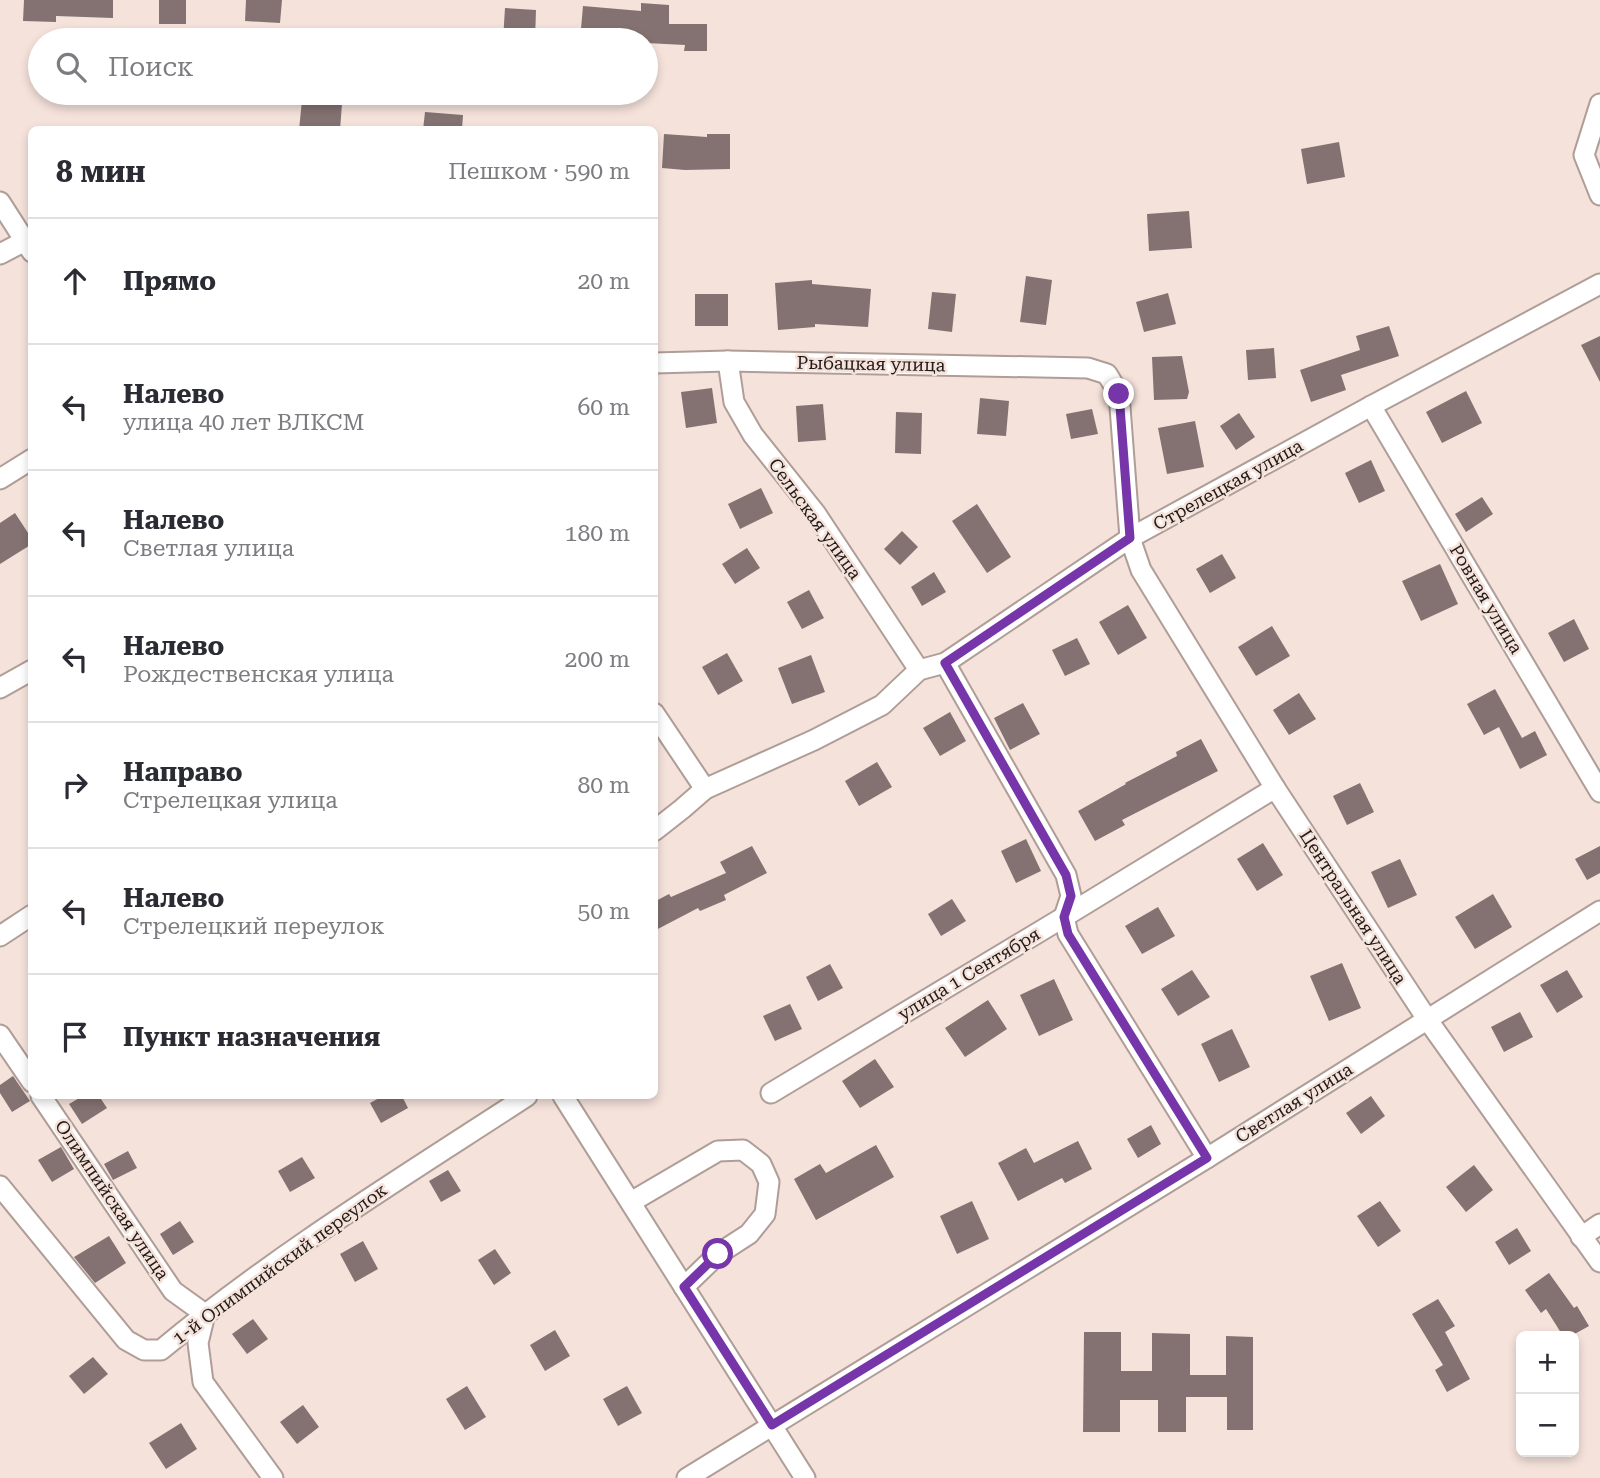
<!DOCTYPE html>
<html lang="ru">
<head>
<meta charset="utf-8">
<style>
	body { margin:0; font-family:"Roboto Serif",serif; background:#f7f7f7; color:#2b2b33 }
	.controls { position:absolute; right:21px; bottom:21px; display:grid; overflow:hidden; border-radius:10px; box-shadow:0 4px 10px #0003 }
	.controls button { width:63px; height:63px; display:grid; place-items:center; padding:0; border:0; border-bottom:2px solid #e1e1e2; background:#fff; color:#2b2b33; font:35px sans-serif }
	.stop { position:absolute; width:21px; height:21px; margin:-16px; border:5px solid #7636aa; border-radius:50%; background:#fff }
	.stop.end { background:#7636aa; border-color:#fff; box-shadow:0 2px 7px #0008 }
	.list { margin:0; padding:0; list-style:none }
	h2 { display:flex; justify-content:space-between; align-items:center; height:91px; margin:0; padding:0 28px; font-size:30px }
	h2 small { font-size:23px; font-weight:400; color:#7c7c81 }
	.list li { display:grid; grid-template-columns:46px 1fr auto; gap:21px; align-items:center; box-sizing:border-box; height:126px; padding:0 28px; border-top:2px solid #e1e1e2 }
	.list b { display:block; font-size:26px; white-space:nowrap }
	.list p { margin:0; font-size:23px; white-space:nowrap; color:#7c7c81 }
	.list em { font-size:23px; font-style:normal; color:#7c7c81 }
	.icon { flex:none; width:38px; height:38px; fill:none; stroke:currentColor; stroke-width:2; stroke-linecap:round; stroke-linejoin:round }
	.map { position:relative; flex:none; width:1600px; height:1478px; overflow:hidden }
	.search { position:absolute; background:#fff; box-shadow:0 4px 10px #0003; left:28px; top:28px; width:630px; height:77px; display:flex; align-items:center; gap:18px; box-sizing:border-box; padding:0 24px; border-radius:38px; color:#7c7c81; font-size:26px }
	.panel { position:absolute; background:#fff; box-shadow:0 4px 10px #0003; left:28px; top:126px; width:630px; height:973px; border-radius:10px }
	.map>svg:first-child { display:block }
	.building { fill:#837271 }
	.lines { fill:none; stroke-linecap:round; stroke-linejoin:round }
	.minor-casing { stroke:#af9d97; stroke-width:23 }
	.minor { stroke:#fff; stroke-width:19 }
	.route { stroke:#7636aa; stroke-width:9 }
	.labels { text-anchor:middle; stroke-width:5; stroke-linejoin:round; paint-order:stroke }
	.street-label { font-size:18px; fill:#211b18; stroke:#f5e2db }
</style>
</head>
<body>
<div class="map">
<svg width="1600" height="1478" viewBox="0 0 1600 1478">
	<rect width="100%" height="100%" fill="#f5e2db"/>
	<!-- building -->
	<g class="building">
		<path d="M24 0H113V18L56 16V22L23 21Z"/>
		<rect x="159" y="0" width="27" height="24"/>
		<path d="M246 0H282L280 23 245 21Z"/>
		<path d="M641 3 669 5V24H707V51H684L685 45 646 43V40H580L583 6 641 11Z"/>
		<path d="M505 8 536 10 535 40H503Z"/>
		<path d="M302 100 342 104 340 130H299Z"/>
		<path d="M425 112 463 115 462 130H423Z"/>
		<path d="M664 134 707 137V134H730V169L685 170 662 168Z"/>
		<path d="M1339 142 1345 177 1307 184 1301 149Z"/>
		<path d="M1189 211 1192 248 1149 251 1147 214Z"/>
		<path d="M1026 276 1052 280 1046 325 1020 322Z"/>
		<path d="M812 280V284L871 289 868 327 815 324V327L778 330 775 283Z"/>
		<path d="M932 292 956 294 952 332 928 329Z"/>
		<path d="M1168 293 1176 324 1144 332 1136 302Z"/>
		<rect x="695" y="294" width="33" height="32"/>
		<path d="M1389 326 1399 356 1341 375 1346 390 1311 402 1300 370 1360 350 1356 336Z"/>
		<path d="M1600 336V382L1581 345Z"/>
		<path d="M1274 348 1276 378 1248 380 1246 350Z"/>
		<path d="M1182 356 1189 392 1187 399 1154 400 1152 357Z"/>
		<path d="M712 388 717 423 686 428 681 392Z"/>
		<path d="M1466 391 1482 423 1442 443 1426 412Z"/>
		<path d="M980 398 1009 401 1006 436 977 434Z"/>
		<path d="M823 404 826 440 798 442 796 406Z"/>
		<path d="M1092 409 1098 434 1071 439 1066 414Z"/>
		<path d="M896 412 922 413 921 454 895 453Z"/>
		<path d="M1239 413 1255 437 1236 450 1220 426Z"/>
		<path d="M1195 421 1204 467 1167 474 1158 428Z"/>
		<path d="M1371 460 1385 491 1359 503 1345 473Z"/>
		<path d="M761 488 773 513 740 529 728 504Z"/>
		<path d="M1482 497 1493 514 1466 532 1455 514Z"/>
		<path d="M977 504 1011 557 987 573 952 521Z"/>
		<path d="M15 513 32 539V544L0 564V523Z"/>
		<path d="M902 531 918 547 900 565 884 549Z"/>
		<path d="M747 548 760 568 735 584 722 564Z"/>
		<path d="M1222 554 1236 578 1210 593 1196 569Z"/>
		<path d="M1440 564 1458 604 1421 621 1402 581Z"/>
		<path d="M934 572 946 592 922 606 911 587Z"/>
		<path d="M809 590 824 618 802 629 787 602Z"/>
		<path d="M1128 605 1147 638 1118 655 1099 622Z"/>
		<path d="M1574 619 1589 649 1564 662 1548 633Z"/>
		<path d="M1272 626 1290 656 1256 676 1238 647Z"/>
		<path d="M1077 638 1090 664 1065 676 1052 650Z"/>
		<path d="M727 653 743 681 718 695 702 667Z"/>
		<path d="M811 655 825 692 792 704 778 668Z"/>
		<path d="M1495 689 1522 738 1535 731 1547 755 1520 769 1499 727 1484 735 1467 704Z"/>
		<path d="M1299 693 1316 719 1289 735 1273 710Z"/>
		<path d="M1023 703 1040 734 1010 750 994 718Z"/>
		<path d="M950 712 966 741 940 756 923 728Z"/>
		<path d="M1201 739 1218 771 1122 820 1125 825 1095 841 1078 811 1126 784 1125 783 1177 756 1176 752Z"/>
		<path d="M877 762 892 787 859 806 845 781Z"/>
		<path d="M1360 783 1374 812 1347 825 1333 796Z"/>
		<path d="M1026 839 1041 871 1016 883 1001 851Z"/>
		<path d="M1263 843 1283 875 1257 891 1237 859Z"/>
		<path d="M752 846 767 873 724 895 726 900 700 911 698 908 654 931V902L669 894 671 897 726 873 720 862Z"/>
		<path d="M1600 846V873L1587 880 1575 859Z"/>
		<path d="M1400 859 1417 895 1388 908 1371 872Z"/>
		<path d="M1493 894 1512 927 1475 949 1455 917Z"/>
		<path d="M952 899 966 921 941 936 928 914Z"/>
		<path d="M1158 907 1175 936 1142 954 1125 926Z"/>
		<path d="M1342 963 1361 1008 1329 1021 1310 976Z"/>
		<path d="M830 964 843 988 818 1001 806 977Z"/>
		<path d="M1192 970 1210 997 1178 1016 1161 989Z"/>
		<path d="M1567 970 1583 997 1557 1013 1540 985Z"/>
		<path d="M1054 979 1073 1020 1039 1036 1020 995Z"/>
		<path d="M988 1000 1007 1029 965 1057 945 1028Z"/>
		<path d="M790 1004 802 1029 775 1041 763 1016Z"/>
		<path d="M1520 1012 1533 1037 1504 1052 1491 1027Z"/>
		<path d="M1232 1029 1250 1067 1219 1082 1201 1044Z"/>
		<path d="M875 1059 894 1087 860 1108 842 1081Z"/>
		<path d="M13 1076 30 1101 12 1112 0 1093V1085Z"/>
		<path d="M83 1096H99L107 1108 82 1124 69 1104Z"/>
		<path d="M383 1096H402L408 1108 381 1123 370 1103Z"/>
		<path d="M1371 1096 1385 1116 1361 1134 1346 1113Z"/>
		<path d="M1151 1125 1161 1144 1138 1158 1127 1139Z"/>
		<path d="M1078 1141 1092 1169 1065 1183 1062 1178 1018 1201 998 1163 1026 1148 1034 1163Z"/>
		<path d="M876 1145 894 1177 816 1220 794 1179 820 1164 826 1173Z"/>
		<path d="M61 1147 74 1169 52 1182 38 1160Z"/>
		<path d="M128 1151 137 1168 113 1180 104 1164Z"/>
		<path d="M302 1157 315 1178 290 1192 278 1171Z"/>
		<path d="M1474 1165 1493 1190 1466 1212 1446 1187Z"/>
		<path d="M448 1170 461 1191 441 1202 429 1181Z"/>
		<path d="M972 1201 989 1239 957 1254 940 1216Z"/>
		<path d="M1380 1201 1401 1231 1378 1247 1357 1216Z"/>
		<path d="M180 1221 194 1242 173 1255 160 1234Z"/>
		<path d="M1517 1228 1531 1251 1509 1265 1495 1242Z"/>
		<path d="M109 1236 126 1263 95 1283 74 1257Z"/>
		<path d="M363 1241 378 1269 355 1282 340 1254Z"/>
		<path d="M495 1249 511 1273 494 1285 478 1260Z"/>
		<path d="M1549 1273 1574 1308 1577 1306 1589 1326 1571 1336H1563L1546 1309 1541 1313 1525 1290Z"/>
		<path d="M1438 1299 1455 1326 1445 1332 1470 1379 1447 1392 1435 1370 1443 1365 1412 1314Z"/>
		<path d="M253 1319 268 1339 247 1354 232 1334Z"/>
		<path d="M555 1330 570 1356 545 1371 530 1345Z"/>
		<path d="M1084 1332H1121V1371H1152V1333L1190 1334V1375H1226V1336L1253 1337V1430H1227V1397H1186V1432H1158V1400H1120V1432H1083Z"/>
		<path d="M93 1357 108 1374 84 1394 69 1376Z"/>
		<path d="M467 1386 486 1417 465 1430 446 1399Z"/>
		<path d="M627 1386 642 1413 618 1426 603 1399Z"/>
		<path d="M303 1405 319 1427 297 1444 280 1422Z"/>
		<path d="M181 1423 197 1449 166 1469 149 1443Z"/>
	</g>
	<g class="lines">
		<defs>
			<g id="minor">
				<path d="M1600 104 1584 155 1600 195"/>
				<path d="M0 202 32 252"/>
				<path d="M0 254 25 241"/>
				<path d="M728 361 734 402 753 435 816 514 919 670"/>
				<path d="M654 363 728 361 1088 368 1107 374 1119 394 1130 538 1141 570 1275 788 1427 1019 1600 1262"/>
				<path d="M1371 406 1600 792"/>
				<path d="M0 479 32 459"/>
				<path d="M945 663 1066 875 1071 896 1064 917 1068 934 1207 1158"/>
				<path d="M0 688 32 670"/>
				<path d="M654 713 705 789"/>
				<path d="M654 831 682 809 705 789 814 740 882 705 919 670 945 663 1130 538 1371 406 1600 284"/>
				<path d="M0 936 32 915"/>
				<path d="M0 1035 32 1082"/>
				<path d="M771 1093 1064 917 1275 788"/>
				<path d="M41 1096 173 1291 205 1314 198 1343 203 1382 273 1478"/>
				<path d="M563 1096 805 1478"/>
				<path d="M0 1186 126 1340 144 1350H161C275 1255 403 1177 527 1096"/>
				<path d="M631 1202 718 1151 743 1150 761 1164 769 1182 765 1214 749 1234 718 1254 684 1287"/>
				<path d="M1581 1237 1600 1224"/>
				<path d="M687 1478 1207 1158 1600 911"/>
			</g>
		</defs>
		<!-- minor casing -->
		<use href="#minor" class="minor-casing"/>
		<!-- minor -->
		<use href="#minor" class="minor"/>
	</g>
	<g class="lines">
		<!-- route -->
		<path class="route" d="M718 1254 684 1287 772 1425 1207 1158 1068 934 1064 917 1071 896 1066 875 945 663 1130 538 1119 394"/>
	</g>
	<g class="labels">
		<!-- street labels -->
		<g class="street-label">
			<text transform="translate(871 364) rotate(1)" y="6">Рыбацкая улица</text>
			<text transform="translate(1228 485) rotate(-29)" y="6">Стрелецкая улица</text>
			<text transform="translate(815 519) rotate(54)" y="6">Сельская улица</text>
			<text transform="translate(1486 599) rotate(59)" y="6">Ровная улица</text>
			<text transform="translate(1353 907) rotate(57)" y="6">Центральная улица</text>
			<text transform="translate(969 974) rotate(-31)" y="6">улица 1 Сентября</text>
			<text transform="translate(1294 1103) rotate(-32)" y="6">Светлая улица</text>
			<text transform="translate(112 1200) rotate(56)" y="6">Олимпийская улица</text>
			<text transform="translate(280 1264) rotate(-36)" y="6">1-й Олимпийский переулок</text>
		</g>
	</g>
</svg>
<div class="controls">
<button>+</button>
<button>−</button>
</div>
<div class="stop" style="left:718px;top:1254px"></div>
<div class="stop end" style="left:1119px;top:394px"></div>
<div class="search"><svg class="icon" aria-label="search" viewBox="0 0 24 24"><circle cx="10" cy="10" r="6"/><path d="M15 15l6 6"/></svg>Поиск</div>
<section class="panel">
<h2>8 мин<small>Пешком · 590 m</small></h2>
<ul class="list">
<li><svg class="icon" aria-label="ahead" viewBox="0 0 24 24"><path d="M12 20V5M6 11l6-6 6 6"/></svg><div><b>Прямо</b></div><em>20 m</em></li>
<li><svg class="icon" aria-label="left" viewBox="0 0 24 24"><path d="M17 20v-9H6M10 6l-5 5 5 5"/></svg><div><b>Налево</b><p>улица 40 лет ВЛКСМ</p></div><em>60 m</em></li>
<li><svg class="icon" aria-label="left" viewBox="0 0 24 24"><path d="M17 20v-9H6M10 6l-5 5 5 5"/></svg><div><b>Налево</b><p>Светлая улица</p></div><em>180 m</em></li>
<li><svg class="icon" aria-label="left" viewBox="0 0 24 24"><path d="M17 20v-9H6M10 6l-5 5 5 5"/></svg><div><b>Налево</b><p>Рождественская улица</p></div><em>200 m</em></li>
<li><svg class="icon" aria-label="right" viewBox="0 0 24 24"><path d="M7 20v-9h11M14 6l5 5-5 5"/></svg><div><b>Направо</b><p>Стрелецкая улица</p></div><em>80 m</em></li>
<li><svg class="icon" aria-label="left" viewBox="0 0 24 24"><path d="M17 20v-9H6M10 6l-5 5 5 5"/></svg><div><b>Налево</b><p>Стрелецкий переулок</p></div><em>50 m</em></li>
<li><svg class="icon" aria-label="arrive" viewBox="0 0 24 24"><path d="M6 21V4h12l-3 4 3 4H6"/></svg><div><b>Пункт назначения</b></div></li>
</ul>
</section>
</div>
</body>
</html>
